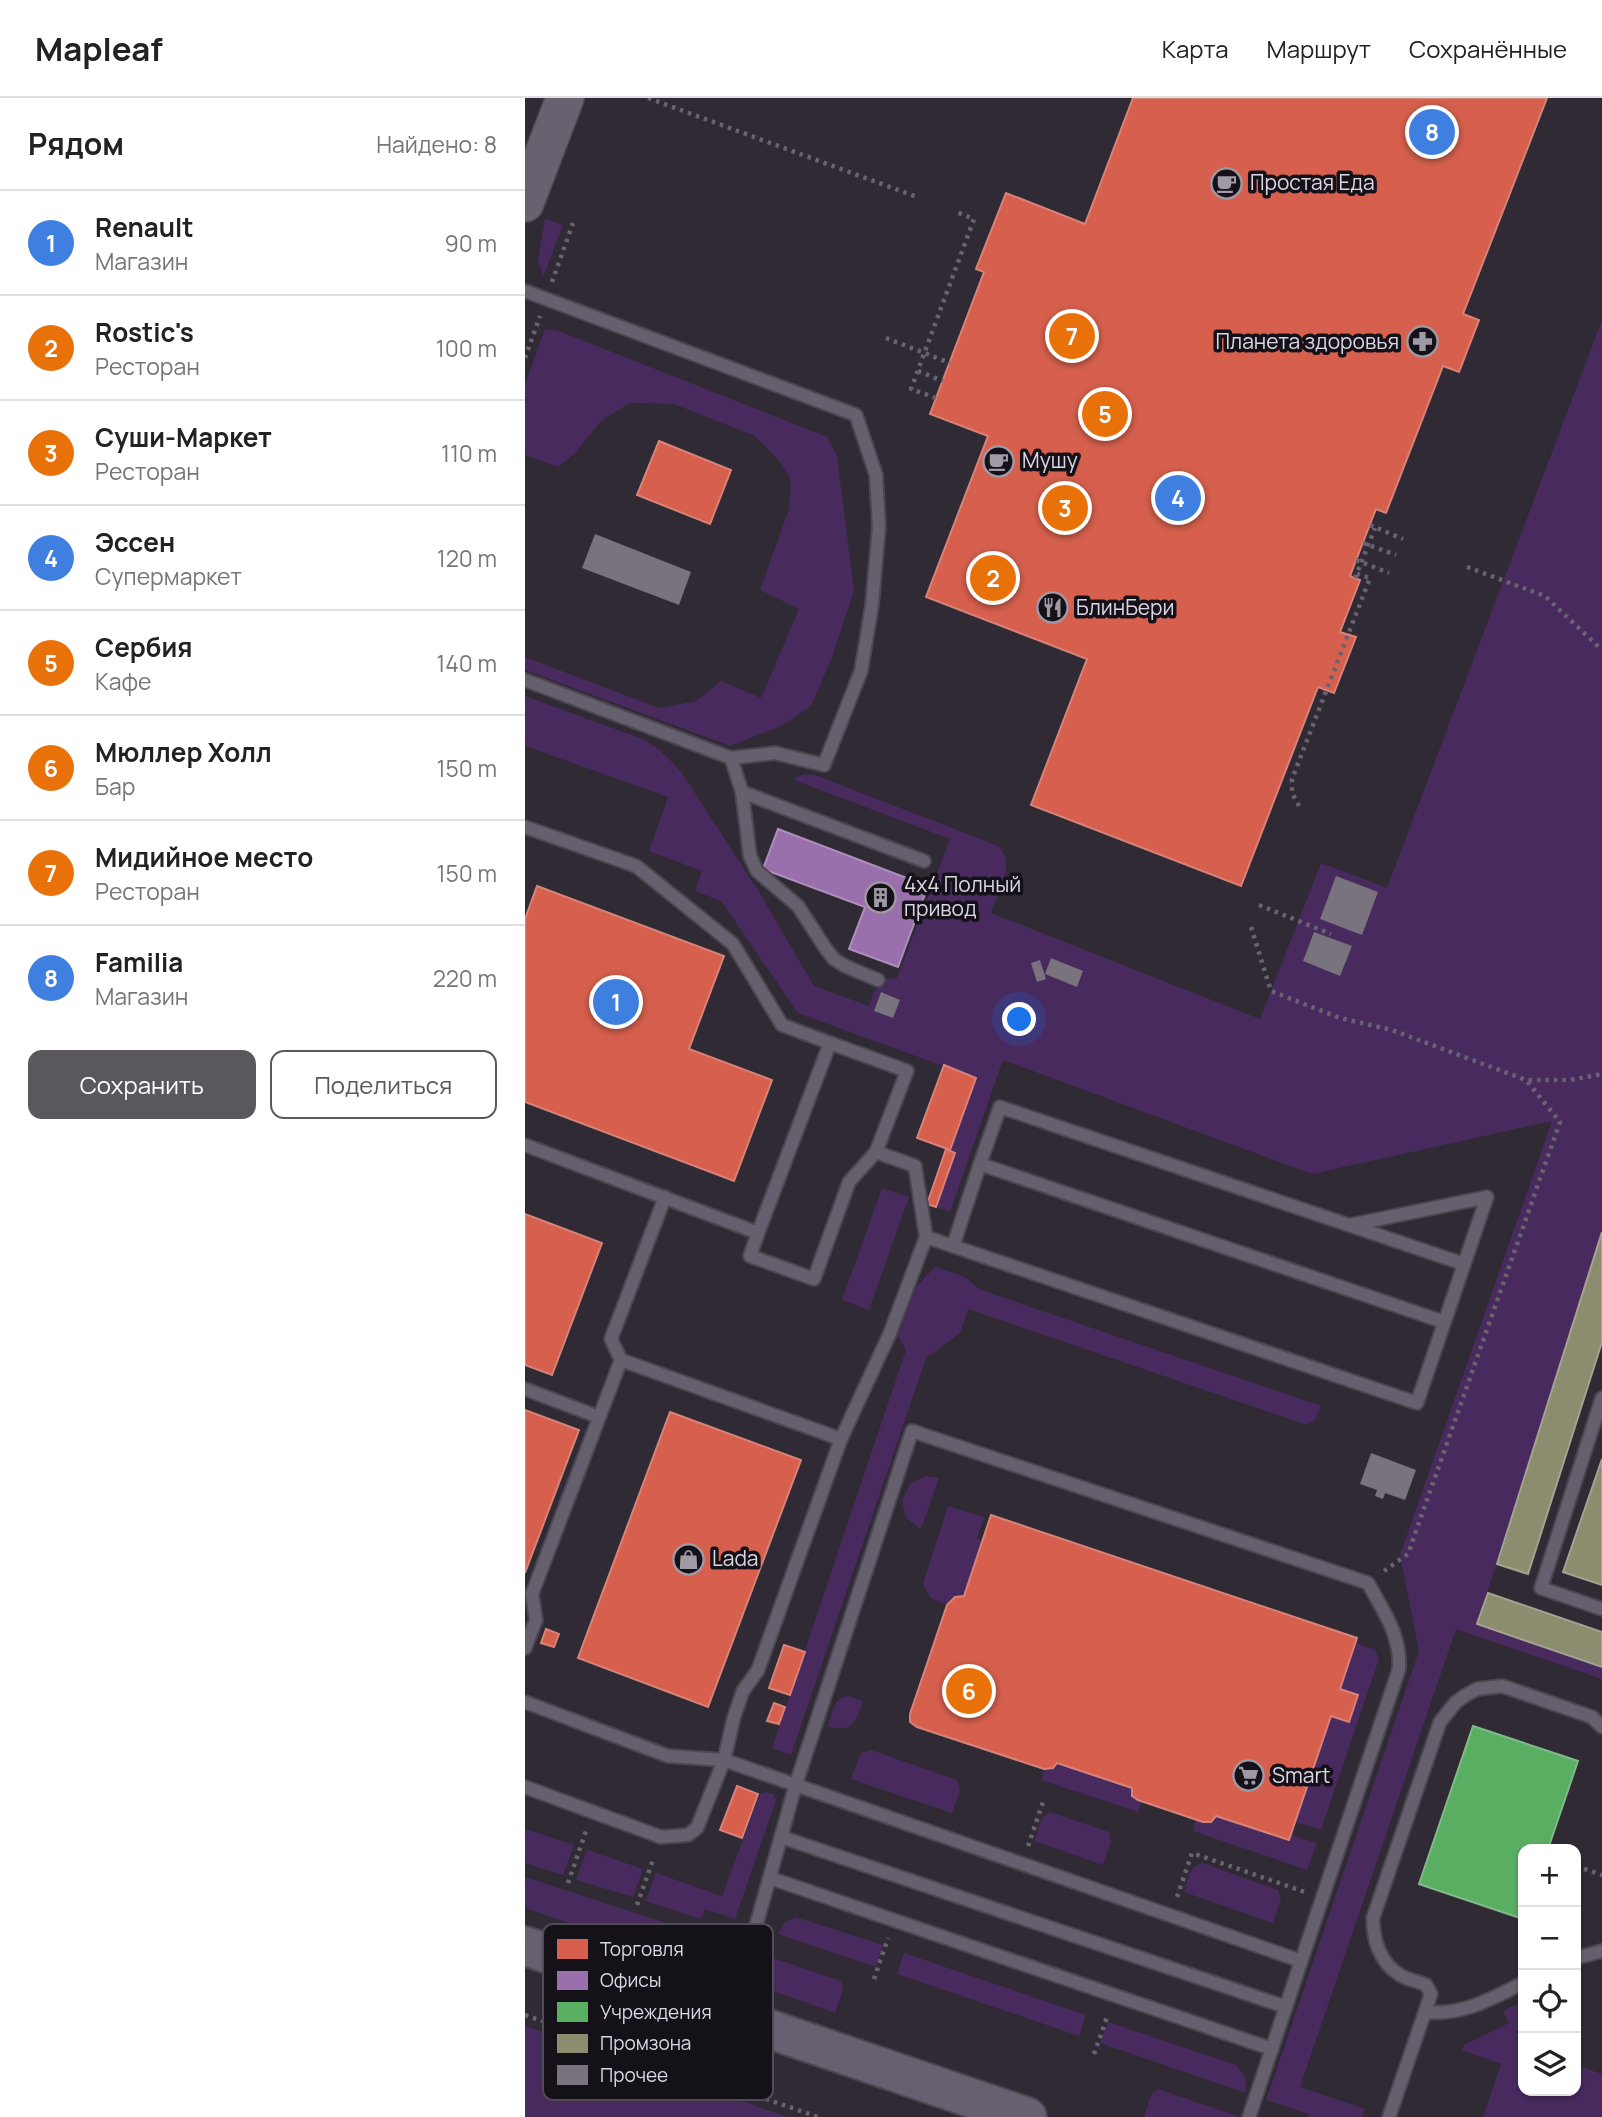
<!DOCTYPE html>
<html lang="ru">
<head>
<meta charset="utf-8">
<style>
	body { margin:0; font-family:Manrope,sans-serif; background:#f6f6f6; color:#222 }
	.controls { position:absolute; right:21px; bottom:21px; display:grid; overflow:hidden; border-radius:14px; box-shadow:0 2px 5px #0004 }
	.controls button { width:63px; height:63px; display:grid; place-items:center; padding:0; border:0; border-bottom:2px solid #e0e0e0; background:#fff; color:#222; font:35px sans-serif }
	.you { position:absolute; left:495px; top:922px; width:24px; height:24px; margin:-18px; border:5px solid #fff; border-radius:50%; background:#1a73e8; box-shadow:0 0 0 10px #1a73e833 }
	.badge { display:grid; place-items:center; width:46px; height:46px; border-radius:50%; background:#5a585d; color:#fff; font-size:23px; font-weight:700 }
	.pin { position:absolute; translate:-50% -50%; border:4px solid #fff; box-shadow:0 2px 7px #0006 }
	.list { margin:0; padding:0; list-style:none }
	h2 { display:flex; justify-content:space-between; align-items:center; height:91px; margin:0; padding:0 28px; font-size:30px }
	h2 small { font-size:23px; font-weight:400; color:#767676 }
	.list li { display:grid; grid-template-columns:46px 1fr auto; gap:21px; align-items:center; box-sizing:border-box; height:105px; padding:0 28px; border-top:2px solid #e0e0e0 }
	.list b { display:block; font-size:26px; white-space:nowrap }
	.list p { margin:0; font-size:23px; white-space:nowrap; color:#767676 }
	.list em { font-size:23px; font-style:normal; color:#767676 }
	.actions { display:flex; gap:14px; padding:21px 28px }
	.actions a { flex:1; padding:16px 0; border:2px solid #5a585d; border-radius:14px; text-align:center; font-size:24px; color:#5a585d }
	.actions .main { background:#5a585d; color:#fff }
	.icon { flex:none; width:38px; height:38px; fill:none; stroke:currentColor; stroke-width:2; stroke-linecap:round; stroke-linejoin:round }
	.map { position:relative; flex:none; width:1077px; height:2019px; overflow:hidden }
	header { display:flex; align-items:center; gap:42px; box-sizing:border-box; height:98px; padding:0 35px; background:#fff; border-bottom:2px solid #e0e0e0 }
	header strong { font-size:33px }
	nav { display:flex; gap:38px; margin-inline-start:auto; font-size:24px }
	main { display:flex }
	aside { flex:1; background:#fff }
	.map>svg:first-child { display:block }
	.green { fill:#482a5e }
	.shops { fill:#d6604d; stroke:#d8837a; stroke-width:2 }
	.offices { fill:#9970ab; stroke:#ad8fbc; stroke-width:2 }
	.public { fill:#5aae61; stroke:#81ba88; stroke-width:2 }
	.industry { fill:#8c8c6e; stroke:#a4a291; stroke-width:2 }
	.building { fill:#78737c }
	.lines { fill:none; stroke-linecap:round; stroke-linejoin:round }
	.lane-casing { stroke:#4b464f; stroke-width:16 }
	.secondary-casing { stroke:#4b464f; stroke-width:40 }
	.primary-casing { stroke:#4b464f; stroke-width:42 }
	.path { stroke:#69636f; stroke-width:4.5; stroke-dasharray:3.5 5; stroke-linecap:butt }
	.lane { stroke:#665f6d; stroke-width:12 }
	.secondary { stroke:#6a6170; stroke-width:37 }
	.primary { stroke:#685f70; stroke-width:38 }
	.labels { text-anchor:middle; stroke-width:7; stroke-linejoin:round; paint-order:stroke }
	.poi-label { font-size:21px; fill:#dcd6e2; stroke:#151119; text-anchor:start }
	.key { fill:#151119; stroke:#514c55; stroke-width:2 }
	.key-label { font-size:19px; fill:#dcd6e2 }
</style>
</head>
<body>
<header>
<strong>Mapleaf</strong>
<nav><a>Карта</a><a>Маршрут</a><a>Сохранённые</a></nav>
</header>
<main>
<aside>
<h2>Рядом<small>Найдено: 8</small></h2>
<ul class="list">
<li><span class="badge" style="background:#3f7fe0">1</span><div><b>Renault</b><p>Магазин</p></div><em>90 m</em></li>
<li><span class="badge" style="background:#e8710a">2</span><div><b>Rostic's</b><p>Ресторан</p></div><em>100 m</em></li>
<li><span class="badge" style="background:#e8710a">3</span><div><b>Суши-Маркет</b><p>Ресторан</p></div><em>110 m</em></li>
<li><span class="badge" style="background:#3f7fe0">4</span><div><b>Эссен</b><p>Супермаркет</p></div><em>120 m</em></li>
<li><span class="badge" style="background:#e8710a">5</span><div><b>Сербия</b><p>Кафе</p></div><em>140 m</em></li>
<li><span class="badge" style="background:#e8710a">6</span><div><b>Мюллер Холл</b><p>Бар</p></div><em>150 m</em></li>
<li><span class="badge" style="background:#e8710a">7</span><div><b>Мидийное место</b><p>Ресторан</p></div><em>150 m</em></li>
<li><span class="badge" style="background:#3f7fe0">8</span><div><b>Familia</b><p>Магазин</p></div><em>220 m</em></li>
</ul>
<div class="actions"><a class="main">Сохранить</a><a>Поделиться</a></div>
</aside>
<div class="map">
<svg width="1077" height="2019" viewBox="0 0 1077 2019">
	<rect width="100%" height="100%" fill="#2f2a34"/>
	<!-- green -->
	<g class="green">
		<path d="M20 121 38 127 18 179 13 161Z"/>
		<path d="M1077 222V1134L952 1526 1077 1569V1581L931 1531 775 1989 840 2011 837 2019H784V2016L741 2002 894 1553 875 1457 1027 1023 787 1076 478 962 425 1114 411 1109 430 1055 421 1051H425L451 980 273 915 196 803 170 793 177 773 124 753 143 699 0 648V598L112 639C131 647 143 659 157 675L234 794 289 888 344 908 349 894 360 881 372 880 425 741 269 682 271 679 281 676 290 677 471 747C494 763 472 794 466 815L735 921 796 765 862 790Z"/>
		<path d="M20 231 34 233 302 339 312 358 329 493 306 562 286 608 256 628 205 648 0 572V559L134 610 171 603 196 583 236 600 274 511 235 492 264 411 266 382 254 363 230 338 149 306 105 305 76 323 51 354 33 369 0 357V286Z"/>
		<path d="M357 1090 384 1099 344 1212 317 1202Z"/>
		<path d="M410 1169 438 1178 456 1192 796 1308 790 1322 782 1327 443 1211 435 1235 401 1260 266 1657 247 1650 381 1252 373 1238 390 1190Z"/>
		<path d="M401 1378 414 1380 396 1431 381 1420 377 1403 385 1386Z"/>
		<path d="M423 1408 459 1419 452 1441 458 1443 439 1498 430 1499 422 1507 405 1500 398 1486Z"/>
		<path d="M831 1545 850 1552 854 1561 796 1732 771 1724 806 1618 824 1624 833 1597 815 1591Z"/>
		<path d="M324 1598 338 1603C331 1623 328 1636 303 1628 307 1615 309 1599 324 1598Z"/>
		<path d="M346 1652 432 1682 435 1692 427 1715 326 1681 336 1655Z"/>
		<path d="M532 1665 607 1690V1698L617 1704 613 1714 516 1682 519 1671 528 1670Z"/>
		<path d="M241 1694 248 1696 251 1702 210 1821 180 1811 176 1821 121 1803 131 1775 197 1798 235 1696Z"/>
		<path d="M525 1714 584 1734 586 1743 578 1767 509 1743 517 1720Z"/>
		<path d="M691 1718 764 1742 766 1737 792 1745 782 1772 668 1733 671 1722 686 1724Z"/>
		<path d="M0 1731 49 1747 38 1777 0 1765Z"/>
		<path d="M62 1752 118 1771 108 1799 51 1782Z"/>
		<path d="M678 1765 753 1792 756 1801 748 1825 659 1794C663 1782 664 1767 678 1765Z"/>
		<path d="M0 1779 202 1845C197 1859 195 1869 179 1871L0 1810Z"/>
		<path d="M271 1819 358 1847 351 1869 253 1836 260 1824Z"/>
		<path d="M379 1855 561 1917 554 1938 372 1876Z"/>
		<path d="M245 1859 316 1883 318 1892 310 1915 243 1891C235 1880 241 1870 245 1859Z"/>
		<path d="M998 1903V1993H1051V1967L1077 1976V2019H958L976 1966 937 1952 939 1947 984 1925 978 1913Z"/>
		<path d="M583 1924 711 1967 720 1979 721 1995 575 1945Z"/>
		<path d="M0 1928 263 2019H0Z"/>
		<path d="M633 1991 713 2018V2019H619L626 1997Z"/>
	</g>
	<!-- shops -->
	<g class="shops">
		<path d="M608 0H1022L938 216 954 222 934 274 918 268 861 415 851 411 825 478 835 482 815 534 831 539 809 595 793 589 716 788 506 707 562 561 401 499 463 338 405 316 459 174 451 171 481 95 560 126Z"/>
		<path d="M134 343 206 372 185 426 112 397Z"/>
		<path d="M12 788 199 858 164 951 247 982 209 1083 0 1004V821Z"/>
		<path d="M419 967 451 980 425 1052 392 1040Z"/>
		<path d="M421 1051 430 1055 411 1109 402 1106Z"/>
		<path d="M0 1116 77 1145 27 1277 0 1267Z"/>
		<path d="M0 1312 54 1332 0 1475Z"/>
		<path d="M145 1314 276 1362 183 1609 53 1560Z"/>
		<path d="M466 1417 832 1540 815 1591 833 1597 824 1624 806 1618 764 1742 691 1718 686 1724H678L613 1702 607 1698V1690L532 1665 528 1670 519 1671 392 1629 385 1624V1616L422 1507 430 1499 439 1498Z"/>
		<path d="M21 1531 34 1536 29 1549 16 1545Z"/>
		<path d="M259 1547 280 1554 265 1597 244 1590Z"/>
		<path d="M249 1605 260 1609 254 1626 242 1623Z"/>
		<path d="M212 1688 233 1696 217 1740 195 1732Z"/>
	</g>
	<!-- offices -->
	<path class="offices" d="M253 731 403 788 373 869 324 851 340 809 238 771Z"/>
	<!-- public -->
	<path class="public" d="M948 1628 1053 1663 1023 1751H998V1821L894 1786Z"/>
	<!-- industry -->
	<g class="industry">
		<path d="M1077 1134V1244L1003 1476 972 1466Z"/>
		<path d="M1077 1361V1487L1038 1474Z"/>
		<path d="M963 1495 1077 1534V1569L952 1526Z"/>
	</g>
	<!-- building -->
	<g class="building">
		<path d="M70 436 166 474 154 507 57 470Z"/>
		<path d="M811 778 853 794 837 837 795 821Z"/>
		<path d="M789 834 827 848 815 878 778 863Z"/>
		<path d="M526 860 558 873 552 889 520 876Z"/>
		<path d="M515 862 521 881 512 884 506 865Z"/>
		<path d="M356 894 375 902 368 920 349 913Z"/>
		<path d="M846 1355 891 1372 880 1402 860 1395 858 1401 850 1398 852 1392 835 1386Z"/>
	</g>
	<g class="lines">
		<defs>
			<g id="lane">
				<path d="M0 193 331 317 351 377 354 428 347 507 336 573 299 667 250 655 206 660 0 582"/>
				<path d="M206 660 217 694 225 758 232 773 273 808 301 851 309 861 320 868 353 882"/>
				<path d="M217 694 399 763"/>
				<path d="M0 729 111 768 208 846 257 927 305 945 233 1135 0 1047"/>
				<path d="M455 1066 475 1009 939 1166"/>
				<path d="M233 1135 225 1158 289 1181 324 1084 351 1054 382 973 305 945"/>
				<path d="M401 1139 892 1305 962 1099 825 1127"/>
				<path d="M428 1148 455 1066 919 1224"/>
				<path d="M96 1262 316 1341"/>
				<path d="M0 1291 74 1319"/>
				<path d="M1077 1300 1016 1490 1077 1511"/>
				<path d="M0 1550 11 1522 7 1496 96 1262 86 1241 140 1099"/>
				<path d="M0 1604 143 1658 199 1662 776 1863"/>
				<path d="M0 1689 136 1739 163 1737 172 1730 199 1662 209 1619 218 1593 233 1572 316 1341 365 1235 401 1139 390 1068 351 1054"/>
				<path d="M256 1739 761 1909"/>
				<path d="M245 1780 747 1951"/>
				<path d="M1051 1860 1077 1853"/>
				<path d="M202 1913 227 1842 270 1689 387 1333 843 1485C859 1514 876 1537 874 1571L724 2019"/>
				<path d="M900 1914C937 1918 966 1901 998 1885"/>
				<path d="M864 2019 906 1896 901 1887C893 1883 883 1882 875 1877 855 1865 848 1842 848 1820L915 1624 931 1604 941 1597 952 1591 977 1588 1067 1619 1077 1629"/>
			</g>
			<path id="secondary" d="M0 105 40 0"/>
			<path id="primary" d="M0 1848 502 2019"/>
		</defs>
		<!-- lane casing -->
		<use href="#lane" class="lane-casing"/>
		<!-- secondary casing -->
		<use href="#secondary" class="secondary-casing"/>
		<!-- primary casing -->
		<use href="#primary" class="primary-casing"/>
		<!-- path -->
		<g class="path">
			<path d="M123 0 392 99"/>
			<path d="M27 184 48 125"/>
			<path d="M361 240 425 265"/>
			<path d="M0 260 15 218"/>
			<path d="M393 273 418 283"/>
			<path d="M411 300 386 291 449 121 429 113"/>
			<path d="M845 427 878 441"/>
			<path d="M838 445 871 457"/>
			<path d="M831 462 864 475"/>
			<path d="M942 469 1020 498 1077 552"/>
			<path d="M830 480 850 430"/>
			<path d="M774 708 767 695V681L845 480 832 476"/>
			<path d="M734 807 806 836"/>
			<path d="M726 829 746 893 815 920 867 932 1001 982H1045L1077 976"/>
			<path d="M859 1473 883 1456 1035 1024 1001 982"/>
			<path d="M503 1748 518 1704"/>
			<path d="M1051 1768 1077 1777"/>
			<path d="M43 1785 61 1733"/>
			<path d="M652 1799 667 1755 780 1794"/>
			<path d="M112 1807 129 1759"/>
			<path d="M349 1881 363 1840"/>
			<path d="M0 1917 293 2019"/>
			<path d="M569 1956 583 1916"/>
		</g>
		<!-- lane -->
		<use href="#lane" class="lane"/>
		<!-- secondary -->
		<use href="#secondary" class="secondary"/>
		<!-- primary -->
		<use href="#primary" class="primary"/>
	</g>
	<!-- icons -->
	<defs>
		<symbol id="cafe-ring" viewBox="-11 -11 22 22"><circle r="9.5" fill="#151119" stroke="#9f9aa5" stroke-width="1.5"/><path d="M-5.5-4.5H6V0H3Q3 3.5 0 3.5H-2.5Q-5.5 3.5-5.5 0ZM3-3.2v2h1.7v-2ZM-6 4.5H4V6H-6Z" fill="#9f9aa5"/></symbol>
		<symbol id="pharmacy-ring" viewBox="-11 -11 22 22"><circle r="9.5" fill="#151119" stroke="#9f9aa5" stroke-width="1.5"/><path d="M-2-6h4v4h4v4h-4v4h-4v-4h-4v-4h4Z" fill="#9f9aa5"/></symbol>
		<symbol id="restaurant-ring" viewBox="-11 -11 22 22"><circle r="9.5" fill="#151119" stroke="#9f9aa5" stroke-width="1.5"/><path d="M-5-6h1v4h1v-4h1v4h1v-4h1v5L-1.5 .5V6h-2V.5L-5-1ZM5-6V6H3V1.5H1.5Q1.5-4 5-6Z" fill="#9f9aa5"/></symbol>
		<symbol id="building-ring" viewBox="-11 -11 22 22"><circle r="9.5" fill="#151119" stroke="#9f9aa5" stroke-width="1.5"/><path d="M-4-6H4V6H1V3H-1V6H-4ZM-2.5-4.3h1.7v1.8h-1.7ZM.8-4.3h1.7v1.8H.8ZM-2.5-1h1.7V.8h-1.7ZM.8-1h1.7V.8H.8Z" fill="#9f9aa5"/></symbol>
		<symbol id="shop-ring" viewBox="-11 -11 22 22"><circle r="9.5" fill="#151119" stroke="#9f9aa5" stroke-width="1.5"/><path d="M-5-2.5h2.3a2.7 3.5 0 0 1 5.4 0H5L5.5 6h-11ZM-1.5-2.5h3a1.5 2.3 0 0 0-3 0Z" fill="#9f9aa5"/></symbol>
		<symbol id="supermarket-ring" viewBox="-11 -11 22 22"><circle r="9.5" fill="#151119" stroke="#9f9aa5" stroke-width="1.5"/><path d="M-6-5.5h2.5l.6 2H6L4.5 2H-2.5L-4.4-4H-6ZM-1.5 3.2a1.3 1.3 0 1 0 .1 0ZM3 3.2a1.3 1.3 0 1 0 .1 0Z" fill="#9f9aa5"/></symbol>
	</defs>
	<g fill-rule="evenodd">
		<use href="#cafe-ring" x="684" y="68" width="35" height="35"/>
		<use href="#pharmacy-ring" x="880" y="226" width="35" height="35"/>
		<use href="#cafe-ring" x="456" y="346" width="35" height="35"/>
		<use href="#restaurant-ring" x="510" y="492" width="35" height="35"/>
		<use href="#building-ring" x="338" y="782" width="35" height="35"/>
		<use href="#shop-ring" x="146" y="1444" width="35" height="35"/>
		<use href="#supermarket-ring" x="706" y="1660" width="35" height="35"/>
	</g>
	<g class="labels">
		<!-- poi labels -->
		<g class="poi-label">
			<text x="725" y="92">Простая Еда</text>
			<text x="874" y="251" text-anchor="end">Планета здоровья</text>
			<text x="497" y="370">Мушу</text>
			<text x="551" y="517">БлинБери</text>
			<text x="379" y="794">4x4 Полный<tspan x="379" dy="24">привод</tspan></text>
			<text x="187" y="1468">Lada</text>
			<text x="747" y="1685">Smart</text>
		</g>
	</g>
	<!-- legend -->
	<rect x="18" y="1826" width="230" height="176" rx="10" class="key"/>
	<rect x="32" y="1841" width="31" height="20" fill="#d6604d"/>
	<rect x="32" y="1873" width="31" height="19" fill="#9970ab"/>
	<rect x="32" y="1904" width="31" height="20" fill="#5aae61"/>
	<rect x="32" y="1936" width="31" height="19" fill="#8c8c6e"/>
	<rect x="32" y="1967" width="31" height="20" fill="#78737c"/>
	<g class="key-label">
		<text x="75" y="1858">Торговля</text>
		<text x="75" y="1889">Офисы</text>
		<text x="75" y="1921">Учреждения</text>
		<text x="75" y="1952">Промзона</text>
		<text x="75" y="1984">Прочее</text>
	</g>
</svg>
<div class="controls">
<button>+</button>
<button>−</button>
<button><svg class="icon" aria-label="locate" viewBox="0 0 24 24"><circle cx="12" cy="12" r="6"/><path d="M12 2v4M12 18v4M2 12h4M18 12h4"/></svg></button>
<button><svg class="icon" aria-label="layers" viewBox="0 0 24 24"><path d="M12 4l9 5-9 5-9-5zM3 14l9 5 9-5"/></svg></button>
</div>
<div class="you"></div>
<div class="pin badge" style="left:91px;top:904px;background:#3f7fe0">1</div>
<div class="pin badge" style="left:468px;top:480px;background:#e8710a">2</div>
<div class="pin badge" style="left:540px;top:410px;background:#e8710a">3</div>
<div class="pin badge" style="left:653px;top:400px;background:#3f7fe0">4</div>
<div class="pin badge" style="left:580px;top:316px;background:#e8710a">5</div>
<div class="pin badge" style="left:444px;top:1593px;background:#e8710a">6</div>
<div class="pin badge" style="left:547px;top:238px;background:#e8710a">7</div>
<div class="pin badge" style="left:907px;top:34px;background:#3f7fe0">8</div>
</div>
</main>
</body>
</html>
